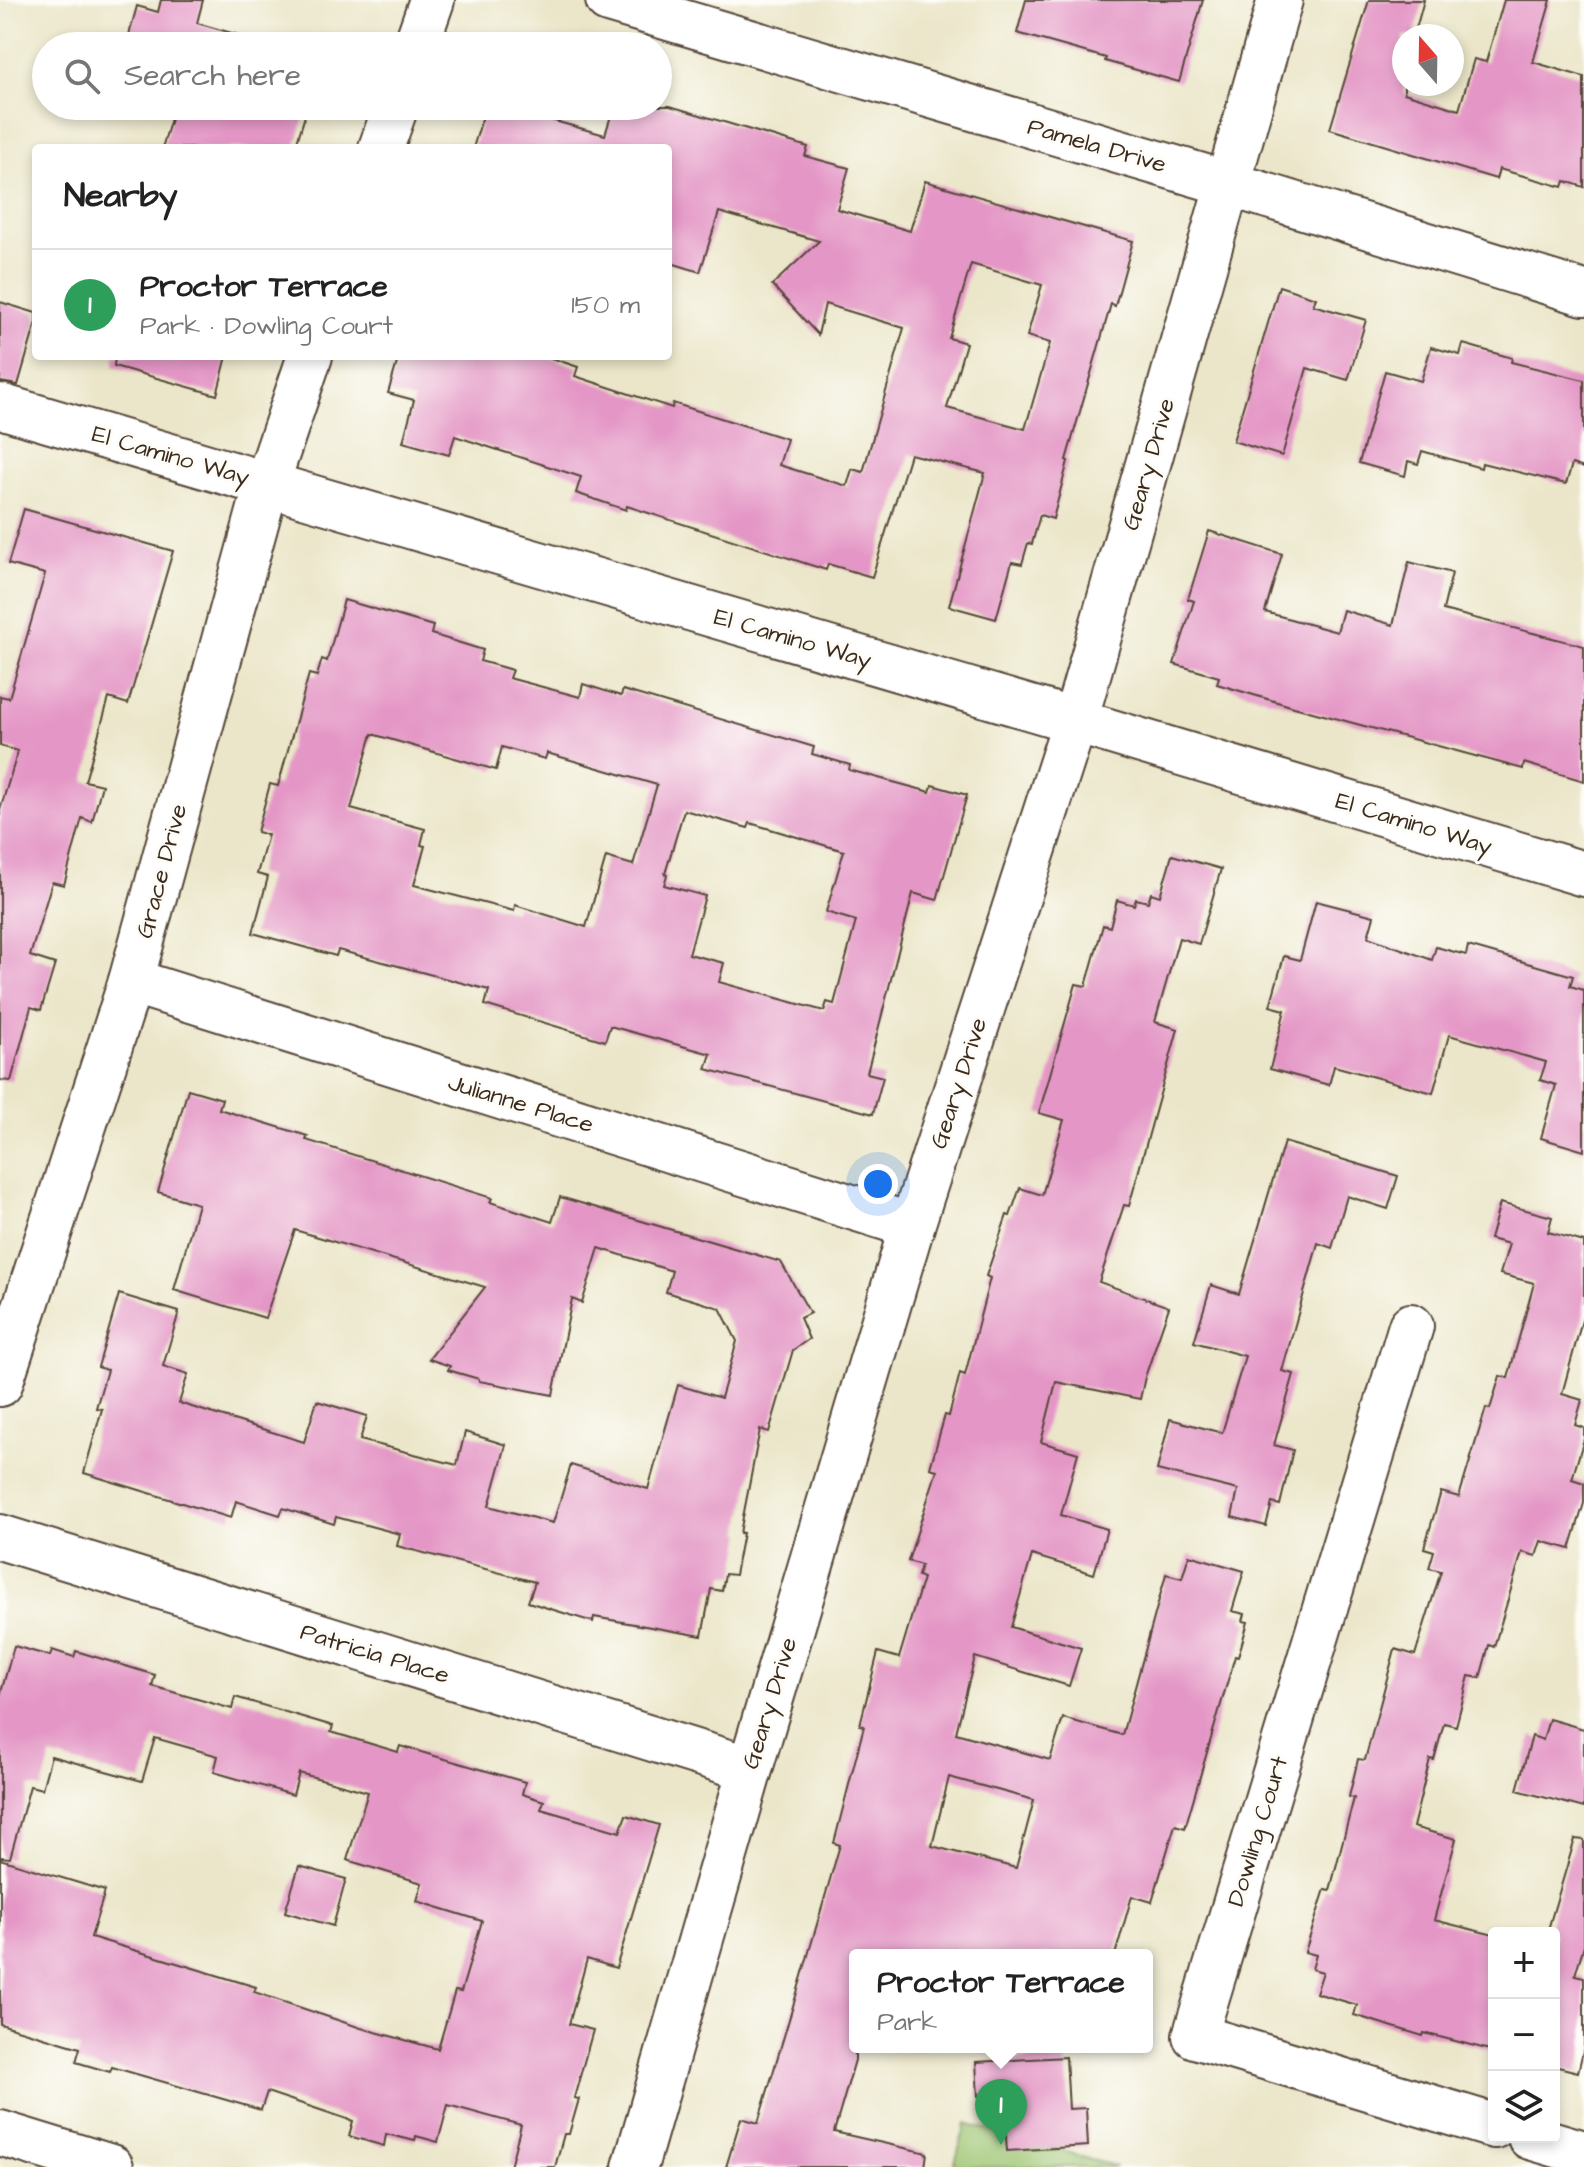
<!DOCTYPE html>
<html lang="en">
<head>
<meta charset="utf-8">
<style>
	body { margin:0; font-family:"Architects Daughter",sans-serif; background:#f2f2f2; color:#222 }
	.controls { position:absolute; right:24px; bottom:24px; display:grid; overflow:hidden; border-radius:8px; box-shadow:0 4px 12px #0003 }
	.controls button { width:72px; height:72px; display:grid; place-items:center; padding:0; border:0; border-bottom:2px solid #e0e0e0; background:#fff; color:#222; font:40px sans-serif }
	.compass { position:absolute; left:1392px; top:24px; width:72px; height:72px; border-radius:50%; background:#fff; box-shadow:0 4px 12px #0003; rotate:340deg }
	.you { position:absolute; left:878px; top:1184px; width:28px; height:28px; margin:-20px; border:6px solid #fff; border-radius:50%; background:#1a73e8; box-shadow:0 0 0 12px #1a73e833 }
	.badge { display:grid; place-items:center; width:52px; height:52px; border-radius:50%; background:#1f6fb2; color:#fff; font-size:26px; font-weight:700 }
	.pin { position:absolute; translate:-50% -66px; filter:drop-shadow(0 2px 4px #0008) }
	.pin::after { content:''; position:absolute; top:42px; width:28px; height:24px; background:inherit; clip-path:polygon(0 0,100% 0,50% 100%) }
	.popup { position:absolute; left:849px; top:1949px; width:304px; height:104px; box-sizing:border-box; display:grid; place-content:center; border-radius:8px; background:#fff; filter:drop-shadow(0 2px 6px #0005); font-size:26px; white-space:nowrap; color:#767676 }
	.popup b { font-size:30px; color:#222 }
	.popup::after { content:''; position:absolute; left:50%; top:100%; margin-left:-16px; border:16px solid transparent; border-top-color:#fff }
	.list { margin:0; padding:0; list-style:none }
	h2 { display:flex; justify-content:space-between; align-items:center; height:104px; margin:0; padding:0 32px; font-size:34px }
	h2 small { font-size:26px; font-weight:400; color:#767676 }
	.list li { display:grid; grid-template-columns:52px 1fr auto; gap:24px; align-items:center; box-sizing:border-box; height:112px; padding:0 32px; border-top:2px solid #e0e0e0 }
	.list b { display:block; font-size:30px; white-space:nowrap }
	.list p { margin:0; font-size:26px; white-space:nowrap; color:#767676 }
	.list em { font-size:26px; font-style:normal; color:#767676 }
	.icon { flex:none; width:44px; height:44px; fill:none; stroke:currentColor; stroke-width:2; stroke-linecap:round; stroke-linejoin:round }
	.map { position:relative; flex:none; width:1584px; height:2167px; overflow:hidden }
	.search { position:absolute; background:#fff; box-shadow:0 4px 12px #0003; left:32px; top:32px; width:640px; height:88px; display:flex; align-items:center; gap:20px; box-sizing:border-box; padding:0 28px; border-radius:44px; color:#767676; font-size:30px }
	.panel { position:absolute; background:#fff; box-shadow:0 4px 12px #0003; left:32px; top:144px; width:640px; height:216px; border-radius:8px }
	.map>svg:first-child { display:block }
	.green { fill:#9bc46f; stroke:#6b7746; stroke-width:2 }
	.building { fill:#e497c6; fill-rule:evenodd }
	.lines { fill:none; stroke-linecap:round; stroke-linejoin:round }
	.street-casing { stroke:#554638; stroke-width:48 }
	.street { stroke:#fff; stroke-width:44 }
	.labels { text-anchor:middle; stroke-width:6; stroke-linejoin:round; paint-order:stroke }
	.street-label { font-size:24px; fill:#3b2a1e; stroke:#fdfcf7 }
</style>
</head>
<body>
<div class="map">
<svg width="1584" height="2167" viewBox="0 0 1584 2167">
	<rect width="100%" height="100%" fill="#fdfcf7"/>
	<filter id="ink" filterUnits="userSpaceOnUse"><feTurbulence type="fractalNoise" baseFrequency=".0125" numOctaves="2"/><feDisplacementMap in="SourceGraphic" scale="16" xChannelSelector="R" yChannelSelector="G"/><feConvolveMatrix kernelMatrix="1 2 1 2 8 2 1 2 1" color-interpolation-filters="sRGB"/></filter>
	<filter id="wash" filterUnits="userSpaceOnUse"><feTurbulence type="fractalNoise" baseFrequency=".006" numOctaves="4" result="noise"/><feDisplacementMap in="SourceGraphic" scale="32" xChannelSelector="R" yChannelSelector="G"/><feGaussianBlur stdDeviation="1.8" result="paint"/><feColorMatrix in="noise" values="0 0 0 0 0 0 0 0 0 0 0 0 0 0 0 0 0 1.4 0 .05"/><feComposite in="paint" operator="in"/></filter>
	<g filter="url(#wash)">
		<rect width="100%" height="100%" fill="#ebe6c9"/>
		<!-- green -->
		<path class="green" d="M966 2123 1117 2167H954Z"/>
		<g id="blocks">
			<!-- building -->
			<g class="building">
				<path d="M161 0H203L197 23 242 36 240 46H126L137 6 158 12Z"/>
				<path d="M1026 0H1203L1179 82 1105 61 1106 58 1017 33Z"/>
				<path d="M1369 0H1424L1414 36H1404V93L1459 110 1474 59 1486 62 1504 0H1551L1533 62 1584 77V187L1565 181 1563 187 1499 169 1496 179 1330 129Z"/>
				<path d="M175 106H308L295 148H162Z"/>
				<path d="M486 106H543L540 117 605 135 614 106H670L808 147 805 156 849 168 837 209 910 231 925 181 1133 241 1115 306 1111 304 1066 460 1068 461 1053 519 1040 515 1032 544 1028 543 1022 564 1012 562 996 619 949 606 985 473 910 454 872 577 828 564 826 570 627 506 626 510 576 493 581 477 455 436 449 455 403 442 414 400 388 393 399 356H545L578 367 575 376 672 408 673 403 787 439 779 465 847 486 852 469 863 472 904 328 825 304 818 335 772 285 819 241 719 212 700 272 668 262V148H473ZM971 264 1042 285 1027 336 1050 343 1025 429 947 408 966 343 949 338Z"/>
				<path d="M1279 286 1316 298 1313 305 1366 320 1348 380 1307 368 1282 456 1233 441Z"/>
				<path d="M0 302 36 313V323L18 385 0 382Z"/>
				<path d="M1463 344 1512 358 1511 362 1584 380V468L1572 464 1566 484 1482 463 1481 468 1422 451 1418 464 1408 461 1405 476 1359 463 1385 371 1421 381 1431 347 1460 355Z"/>
				<path d="M115 356H227L217 395 114 366Z"/>
				<path d="M24 509 173 551 128 704 109 698 85 781 102 785 92 822 82 818 64 885 52 882 30 956 55 964 41 1010 31 1007 11 1081 0 1080V810L18 751 0 746V696L9 698 45 574 8 564Z"/>
				<path d="M1209 531 1282 554 1265 612 1337 632 1343 610 1393 625 1409 562 1452 573 1443 610 1584 646V781L1524 763 1523 769 1294 707 1217 684 1219 677 1174 664 1194 601 1188 599Z"/>
				<path d="M344 600 433 626 431 634 483 650 480 661 512 670 509 678 580 697 583 684 621 696 623 690 814 747 812 754 850 765 849 770 930 792 932 785 967 795 937 900 913 893 867 1073 883 1077 873 1114 706 1069 711 1054 610 1026 605 1041 485 1005 489 990 338 950 336 956 253 933 268 877 257 874 268 835 257 832 270 784 278 786 309 674 317 676 322 659 327 661ZM372 734 496 770 502 747 545 759 547 753 657 785 633 865 606 857 586 927 515 905 514 911 414 885 425 846 421 845 425 829 351 809ZM684 810 748 828 750 823 844 851 826 912 856 921 834 1004 827 1002 824 1011 719 982 724 963 689 954 705 896 664 885 667 875 665 874Z"/>
				<path d="M1172 855 1221 869 1199 944 1179 938 1155 1022 1178 1029 1129 1206 1124 1205 1099 1282 1169 1307 1145 1377 1140 1399 1056 1382 1041 1442 1078 1453 1061 1515 1107 1529 1094 1574 1032 1555 1011 1627 1081 1648 1069 1686 975 1657 956 1733 1050 1760 1063 1718 1122 1735 1166 1574 1182 1578 1189 1555 1244 1571 1232 1611 1245 1614 1243 1621 1248 1622 1238 1657 1235 1656 1185 1828 1175 1825 1152 1902 1132 1896 1115 1955H855V2060L834 2132 927 2153 925 2167H726L741 2118 758 2123 802 1976 840 1845 834 1843 864 1726 860 1725 878 1652 899 1658 923 1578 918 1576 921 1565 908 1561 937 1470 930 1468 945 1415 949 1416 960 1373 965 1375 990 1278 986 1276 1007 1215 1010 1216 1020 1188 1042 1195 1064 1120 1039 1113 1076 984 1086 986 1103 925 1110 927 1117 900 1134 905 1136 899 1148 902 1151 893 1160 896ZM949 1777 1034 1800 1016 1868 932 1846Z"/>
				<path d="M1316 901 1374 916 1368 937 1432 960 1436 947 1466 955 1468 946 1573 976 1570 986 1584 990V1151L1541 1138 1556 1085 1540 1080 1546 1062 1449 1035 1433 1093 1334 1066 1329 1085 1270 1069 1285 1010 1270 1006 1284 956 1300 960Z"/>
				<path d="M188 1089 222 1099 219 1109 308 1136 306 1140 492 1198 490 1202 552 1222 560 1197 781 1262 810 1313 800 1318 809 1339 793 1350 769 1432 760 1429 740 1533H743L735 1575 725 1574 722 1591 711 1589 702 1636 594 1617 593 1622 528 1602 535 1582 397 1546 400 1534 336 1517 334 1524 283 1508 280 1515 236 1501 231 1518 84 1473 102 1409 96 1408 107 1370 98 1367 119 1294 179 1312 163 1366 188 1374 179 1403 304 1442 317 1401 367 1416 360 1440 457 1465 465 1432 506 1445 489 1506 553 1523 571 1465 648 1489 678 1385 721 1398 737 1341 720 1308 666 1292 672 1271 599 1248 582 1303 572 1299 553 1395 479 1381V1379L448 1370 450 1366 429 1359 485 1287 295 1230 265 1318 174 1290 198 1204 158 1192Z"/>
				<path d="M1284 1142 1398 1176 1388 1209 1347 1196 1332 1248 1318 1243 1282 1371 1294 1374 1274 1445 1293 1450 1280 1505 1272 1503 1266 1526 1232 1517 1238 1490 1157 1470 1170 1419 1222 1433 1245 1356 1194 1342 1211 1285 1239 1294Z"/>
				<path d="M1500 1203 1552 1217 1548 1232 1584 1242V1313L1562 1394 1582 1400 1575 1425 1584 1428V1439L1572 1479 1584 1483V1503L1570 1549 1541 1541 1536 1556 1522 1552 1494 1647 1489 1645 1480 1678 1469 1676 1456 1726 1444 1723 1434 1760 1430 1759 1413 1827 1456 1839 1434 1920 1494 1935V2051L1424 2033 1423 2036 1354 2015 1357 2005 1316 1993 1323 1972 1312 1969 1316 1955 1305 1952 1325 1889 1330 1890 1354 1798 1349 1797 1358 1759 1365 1760 1395 1649 1415 1655 1441 1571 1429 1568 1434 1551 1424 1548 1441 1492 1459 1497 1486 1408 1490 1409 1500 1376 1508 1378 1534 1283 1500 1274 1509 1244 1490 1239Z"/>
				<path d="M14 1646 50 1656 52 1650 74 1657 76 1651 155 1675 152 1686 232 1709 235 1697 333 1726 331 1732 398 1752 400 1746 525 1782 522 1794 544 1801 541 1809 620 1832 626 1815 659 1825 616 1968 587 1959 569 2024 593 2030 574 2098 579 2099 569 2134H564L555 2167H510L521 2125 448 2105 438 2142 416 2136 415 2141 386 2134 384 2146 349 2136 353 2121 267 2092 261 2110 112 2067 110 2072 76 2062 80 2048 0 2024V1859L105 1891 91 1937 256 1987 254 1992 361 2028 438 2049 455 1991 461 1992 482 1921 417 1901 422 1883 347 1860 368 1792 299 1773 293 1795 214 1772 218 1756 155 1738 142 1781 51 1756 42 1789 30 1786 10 1858 0 1857V1696Z"/>
				<path d="M1549 1719 1584 1729V1808L1517 1790 1532 1736 1543 1740Z"/>
				<path d="M1575 1839 1584 1840V1945L1575 1975 1584 1977V2047L1578 2072 1554 2066V1933H1547Z"/>
				<path d="M299 1866 346 1879 333 1926 285 1912Z"/>
				<path d="M1066 2057 1069 2109 1086 2108 1088 2146 1007 2151 1003 2095 978 2096 976 2062Z"/>
			</g>
		</g>
	</g>
	<g filter="url(#ink)">
		<use href="#blocks" fill-opacity="0" stroke="#554638" stroke-width="2"/>
		<g class="lines">
			<defs>
				<g id="street">
					<path d="M608 0 1229 184 1584 293"/>
					<path d="M416 46 432 0"/>
					<path d="M381 148 396 106"/>
					<path d="M0 406 1075 721 1584 874"/>
					<path d="M131 981 912 1226"/>
					<path d="M1411 1326 1195 2036 1494 2126"/>
					<path d="M0 1384 131 981 267 483 310 356"/>
					<path d="M0 1537 750 1769"/>
					<path d="M0 2133 111 2167"/>
					<path d="M1530 2137 1584 2153"/>
					<path d="M635 2167 750 1769 912 1226 1075 721 1280 0"/>
				</g>
			</defs>
			<!-- street casing -->
			<use href="#street" class="street-casing"/>
			<!-- street -->
			<use href="#street" class="street"/>
		</g>
	</g>
	<g class="labels">
		<!-- street labels -->
		<g class="street-label">
			<text transform="translate(1097 145) rotate(16)" y="8">Pamela Drive</text>
			<text transform="translate(171 455) rotate(16)" y="8">El Camino Way</text>
			<text transform="translate(1148 464) rotate(-74)" y="8">Geary Drive</text>
			<text transform="translate(793 638) rotate(16)" y="8">El Camino Way</text>
			<text transform="translate(1414 823) rotate(17)" y="8">El Camino Way</text>
			<text transform="translate(161 871) rotate(-75)" y="8">Grace Drive</text>
			<text transform="translate(958 1083) rotate(-72)" y="8">Geary Drive</text>
			<text transform="translate(521 1103) rotate(17)" y="8">Julianne Place</text>
			<text transform="translate(375 1653) rotate(17)" y="8">Patricia Place</text>
			<text transform="translate(769 1703) rotate(-73)" y="8">Geary Drive</text>
			<text transform="translate(1257 1831) rotate(-73)" y="8">Dowling Court</text>
		</g>
	</g>
</svg>
<div class="controls">
<button>+</button>
<button>−</button>
<button><svg class="icon" aria-label="layers" viewBox="0 0 24 24"><path d="M12 4l9 5-9 5-9-5zM3 14l9 5 9-5"/></svg></button>
</div>
<svg class="compass" viewBox="-18 -18 36 36"><path d="M0-13l5 13h-10z" fill="#e53935"/><path d="M0 13l5-13h-10z" fill="#767676"/></svg>
<div class="you"></div>
<div class="pin badge" style="left:1001px;top:2145px;background:#2e9e5b">1</div>
<div class="popup"><b>Proctor Terrace</b>Park</div>
<div class="search"><svg class="icon" aria-label="search" viewBox="0 0 24 24"><circle cx="10" cy="10" r="6"/><path d="M15 15l6 6"/></svg>Search here</div>
<section class="panel">
<h2>Nearby<small></small></h2>
<ul class="list">
<li><span class="badge" style="background:#2e9e5b">1</span><div><b>Proctor Terrace</b><p>Park · Dowling Court</p></div><em>150 m</em></li>
</ul>
</section>
</div>
</body>
</html>
